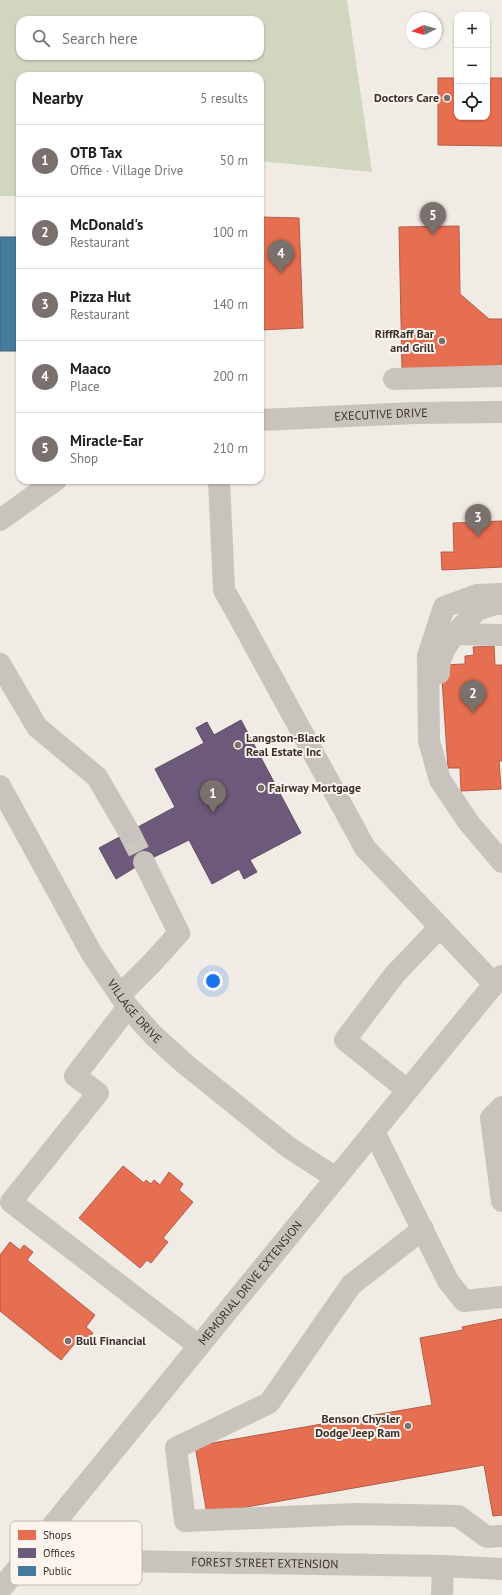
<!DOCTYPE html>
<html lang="en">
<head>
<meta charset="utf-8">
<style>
	body { margin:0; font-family:"PT Sans",sans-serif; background:#f2f2f2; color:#202124 }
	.controls { position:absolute; right:12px; top:12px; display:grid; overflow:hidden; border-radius:8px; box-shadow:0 1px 3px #0004 }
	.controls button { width:36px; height:36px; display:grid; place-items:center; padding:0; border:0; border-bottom:1px solid #e0e0e0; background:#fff; color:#202124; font:20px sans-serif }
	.compass { position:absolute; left:406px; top:12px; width:36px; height:36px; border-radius:50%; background:#fff; box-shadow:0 1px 3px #0004; rotate:265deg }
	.you { position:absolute; left:213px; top:981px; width:14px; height:14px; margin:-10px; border:3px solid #fff; border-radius:50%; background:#1a73e8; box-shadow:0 0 0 6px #1a73e833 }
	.badge { display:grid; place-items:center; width:26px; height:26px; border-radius:50%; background:#7a716c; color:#fff; font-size:13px; font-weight:700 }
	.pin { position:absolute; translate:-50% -33px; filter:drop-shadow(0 1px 2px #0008) }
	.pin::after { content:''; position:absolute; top:21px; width:14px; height:12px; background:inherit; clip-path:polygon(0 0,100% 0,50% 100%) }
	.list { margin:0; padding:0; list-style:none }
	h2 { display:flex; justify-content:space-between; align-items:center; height:52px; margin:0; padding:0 16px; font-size:17px }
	h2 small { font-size:13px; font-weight:400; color:#757577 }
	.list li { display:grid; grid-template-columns:26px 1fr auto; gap:12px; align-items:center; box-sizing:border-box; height:72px; padding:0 16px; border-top:1px solid #e0e0e0 }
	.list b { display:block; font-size:15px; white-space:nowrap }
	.list p { margin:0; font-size:13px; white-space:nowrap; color:#757577 }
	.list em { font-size:13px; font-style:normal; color:#757577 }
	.icon { flex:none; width:22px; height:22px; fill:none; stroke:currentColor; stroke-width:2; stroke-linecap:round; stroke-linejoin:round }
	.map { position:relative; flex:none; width:502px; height:1595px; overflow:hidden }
	.search { position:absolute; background:#fff; box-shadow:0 1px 3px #0004; left:16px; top:16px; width:248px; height:44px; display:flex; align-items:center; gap:10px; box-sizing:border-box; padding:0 14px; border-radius:12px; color:#757577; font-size:15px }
	.panel { position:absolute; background:#fff; box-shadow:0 1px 3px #0004; left:16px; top:72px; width:248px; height:412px; border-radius:12px }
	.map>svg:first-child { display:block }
	.green { fill:#d1d6bf; fill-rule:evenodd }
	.shops { fill:#e76f51; stroke:#b35c46 }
	.offices { fill:#6d597a; stroke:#5e4d62 }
	.public { fill:#457b9d; stroke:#42647b }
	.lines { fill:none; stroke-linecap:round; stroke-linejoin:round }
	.minor-tunnel { stroke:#ccc6c0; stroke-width:22; stroke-dasharray:22 11; stroke-linecap:butt }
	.minor { stroke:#c9c3be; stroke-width:22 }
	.poi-dot { fill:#7a716c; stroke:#fbf5ee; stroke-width:1.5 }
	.labels { text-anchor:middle; stroke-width:4; stroke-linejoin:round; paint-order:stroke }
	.poi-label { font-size:12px; font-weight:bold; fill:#3b302b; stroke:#fbf5ee; text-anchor:end }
	.street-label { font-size:12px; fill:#3b302b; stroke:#fbf5ee }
	.key { fill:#fbf5ee; stroke:#c1bab4; stroke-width:1 }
	.key-label { font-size:11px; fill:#3b302b }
</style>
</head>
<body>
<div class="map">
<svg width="502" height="1595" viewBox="0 0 502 1595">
	<rect width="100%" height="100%" fill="#f0ebe5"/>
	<!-- green -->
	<path class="green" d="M0 0H347L372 172 260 161V76H20V196H0ZM20 20H260V56H20Z"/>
	<!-- shops -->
	<g class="shops">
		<path d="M438 78H457V117H487V78H502V146L438 145Z"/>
		<path d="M260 217 299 218 303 328 260 330Z"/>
		<path d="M459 226 460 294 489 319H502V367L402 369 399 227Z"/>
		<path d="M502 521V567L442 570 441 552H454L453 523Z"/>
		<path d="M494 646 495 665H502V761H499L501 789 461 791 460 768H448L441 665 465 664V656L474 655 473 647Z"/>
		<path d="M123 1166 144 1183 146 1180 151 1184 154 1180 160 1185 169 1172 183 1184 179 1190 193 1202 163 1238 168 1242 151 1263 147 1260 140 1268 79 1218Z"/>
		<path d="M10 1242 20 1250 24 1245 33 1252 27 1260 95 1315 86 1327 93 1333 87 1341 81 1336 61 1360 0 1311V1255Z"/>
		<path d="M502 1319V1515L493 1516 484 1465 207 1514 195 1446 432 1405 420 1338 463 1330 462 1327Z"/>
	</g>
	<!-- offices -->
	<path class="offices" d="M241 720 301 833 250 860 257 872 244 879 239 869 212 884 189 840 144 862 116 879 99 848 175 807 155 769 204 743 196 728 207 722 214 735Z"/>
	<!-- public -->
	<rect class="public" x="0" y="237" width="20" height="114"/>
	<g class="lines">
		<!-- minor-tunnel -->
		<path class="minor-tunnel" d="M129 832 144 862"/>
		<!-- minor -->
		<g class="minor">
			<path d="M394 379 502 376"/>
			<path id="s1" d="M260 420 415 413 502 412"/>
			<path d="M219 480 224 590 237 613 365 848 494 984"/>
			<path d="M0 520 56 480"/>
			<path d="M502 594 477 595 444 607 428 656 429 741 440 780 469 823 502 862"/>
			<path d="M455 634 477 610 498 603 501 604"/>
			<path d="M0 664 37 727 97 777 129 832"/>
			<path d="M439 673C438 657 446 646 455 634L502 635"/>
			<path id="s2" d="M0 786 92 954 128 1007 153 1035 185 1064 288 1147 336 1178"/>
			<path d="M120 995 152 963 179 933 144 862"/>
			<path d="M128 1007 75 1076 98 1093 11 1202 199 1346"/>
			<path d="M407 1090 345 1040 395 974 440 927"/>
			<path d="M502 1107 491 1118 502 1201"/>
			<path d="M374 1132 448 1281 464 1301 502 1297"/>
			<path d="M423 1229 351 1285 269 1403 176 1448 185 1521 355 1514 458 1516 487 1537 502 1536"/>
			<path id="s3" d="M28 1555 117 1561 443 1566 502 1569"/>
			<path id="s4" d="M0 1590 491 988 502 976"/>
			<path d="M442 1595 443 1566"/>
		</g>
	</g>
	<!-- markers -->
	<g class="poi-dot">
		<circle cx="447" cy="98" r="4"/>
		<circle cx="442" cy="341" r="4"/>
		<circle cx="238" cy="745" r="4"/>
		<circle cx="261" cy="788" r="4"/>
		<circle cx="68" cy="1341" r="4"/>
		<circle cx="408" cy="1426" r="4"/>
	</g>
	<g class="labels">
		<!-- poi labels -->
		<g class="poi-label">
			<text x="439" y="102">Doctors Care</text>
			<text x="434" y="338">RiffRaff Bar<tspan x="434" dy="14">and Grill</tspan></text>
			<text x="246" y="742" text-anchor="start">Langston-Black<tspan x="246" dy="14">Real Estate Inc</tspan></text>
			<text x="269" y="792" text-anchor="start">Fairway Mortgage</text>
			<text x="76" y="1345" text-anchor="start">Bull Financial</text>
			<text x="400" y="1423">Benson Chysler<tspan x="400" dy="14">Dodge Jeep Ram</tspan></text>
		</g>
		<!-- street labels -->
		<g class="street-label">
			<text dy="4" stroke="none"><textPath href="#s1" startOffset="121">EXECUTIVE DRIVE</textPath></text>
			<text dy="4" stroke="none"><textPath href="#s2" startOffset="263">VILLAGE DRIVE</textPath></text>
			<text dy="4" stroke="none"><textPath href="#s4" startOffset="396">MEMORIAL DRIVE EXTENSION</textPath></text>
			<text dy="4" stroke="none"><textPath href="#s3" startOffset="237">FOREST STREET EXTENSION</textPath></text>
		</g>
	</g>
	<!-- legend -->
	<rect x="10" y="1521" width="132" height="64" rx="6" class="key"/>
	<rect x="18" y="1530" width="18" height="10" fill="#e76f51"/>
	<rect x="18" y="1548" width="18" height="10" fill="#6d597a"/>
	<rect x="18" y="1566" width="18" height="10" fill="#457b9d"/>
	<g class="key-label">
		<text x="43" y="1539">Shops</text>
		<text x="43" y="1557">Offices</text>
		<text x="43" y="1575">Public</text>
	</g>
</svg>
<div class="controls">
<button>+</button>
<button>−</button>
<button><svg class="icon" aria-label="locate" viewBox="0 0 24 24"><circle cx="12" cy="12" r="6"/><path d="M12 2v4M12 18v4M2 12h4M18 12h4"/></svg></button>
</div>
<svg class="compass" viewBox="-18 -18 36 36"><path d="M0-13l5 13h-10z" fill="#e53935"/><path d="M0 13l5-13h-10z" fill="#757577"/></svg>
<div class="you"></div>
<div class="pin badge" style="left:213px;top:813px">1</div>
<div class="pin badge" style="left:473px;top:713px">2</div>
<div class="pin badge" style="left:478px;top:537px">3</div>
<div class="pin badge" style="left:281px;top:273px">4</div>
<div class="pin badge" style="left:433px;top:235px">5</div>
<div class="search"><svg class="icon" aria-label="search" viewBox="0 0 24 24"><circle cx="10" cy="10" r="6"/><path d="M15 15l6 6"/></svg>Search here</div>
<section class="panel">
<h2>Nearby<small>5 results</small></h2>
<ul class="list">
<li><span class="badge">1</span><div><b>OTB Tax</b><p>Office · Village Drive</p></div><em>50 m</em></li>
<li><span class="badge">2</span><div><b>McDonald's</b><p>Restaurant</p></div><em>100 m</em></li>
<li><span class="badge">3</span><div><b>Pizza Hut</b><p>Restaurant</p></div><em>140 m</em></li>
<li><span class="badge">4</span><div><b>Maaco</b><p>Place</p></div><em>200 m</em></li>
<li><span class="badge">5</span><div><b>Miracle-Ear</b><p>Shop</p></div><em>210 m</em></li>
</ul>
</section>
</div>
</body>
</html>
